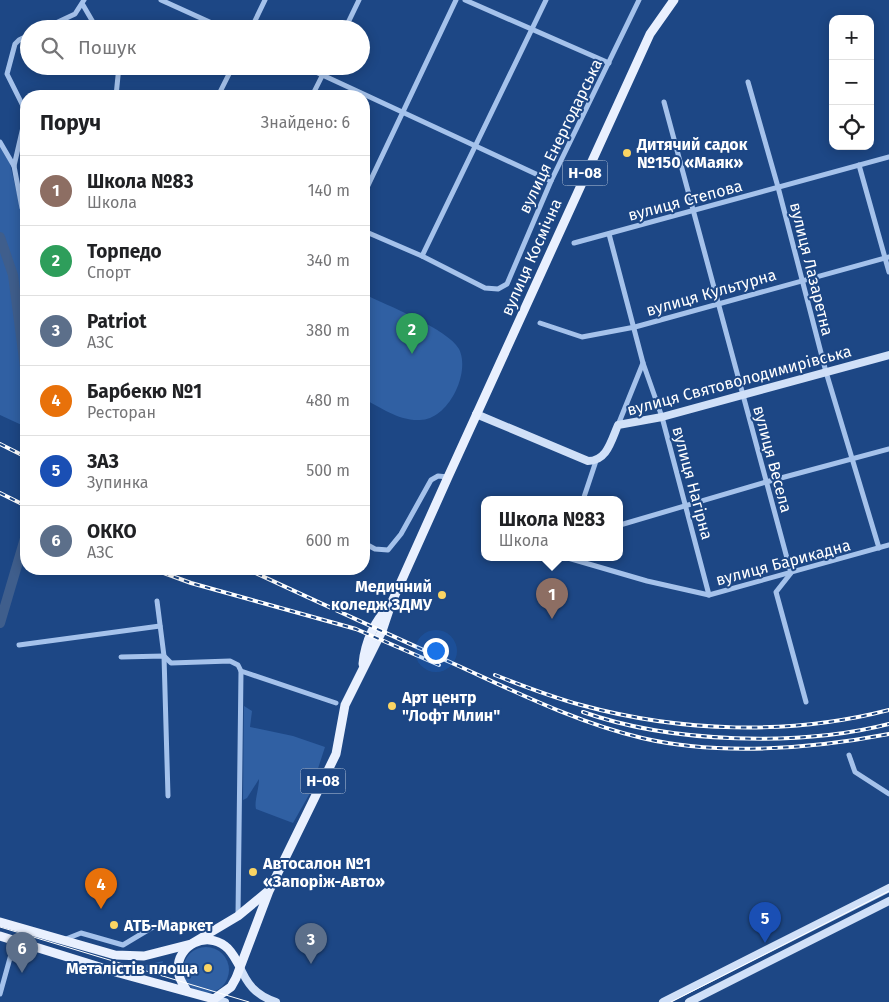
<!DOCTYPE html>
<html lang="uk">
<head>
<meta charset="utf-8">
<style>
	body { margin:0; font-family:"Fira Sans",sans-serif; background:#f2f2f2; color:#202124 }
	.controls { position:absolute; right:15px; top:15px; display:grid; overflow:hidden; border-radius:10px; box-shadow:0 2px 12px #0003 }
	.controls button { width:45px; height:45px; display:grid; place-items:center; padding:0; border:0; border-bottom:1px solid #e0e0e0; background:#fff; color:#202124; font:25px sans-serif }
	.you { position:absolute; left:435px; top:650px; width:18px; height:18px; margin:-12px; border:4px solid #fff; border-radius:50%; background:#1a73e8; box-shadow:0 0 0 8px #1a73e833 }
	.badge { display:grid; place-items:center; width:32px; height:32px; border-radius:50%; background:#1a73e8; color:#fff; font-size:16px; font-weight:700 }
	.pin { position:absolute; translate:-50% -41px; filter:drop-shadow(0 1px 2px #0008) }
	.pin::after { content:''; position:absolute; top:26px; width:18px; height:15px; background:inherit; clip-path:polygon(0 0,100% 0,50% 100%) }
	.popup { position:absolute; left:481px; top:496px; width:142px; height:65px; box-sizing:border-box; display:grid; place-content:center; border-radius:10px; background:#fff; filter:drop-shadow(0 1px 4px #0005); font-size:16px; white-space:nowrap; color:#757577 }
	.popup b { font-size:19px; color:#202124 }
	.popup::after { content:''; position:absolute; left:50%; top:100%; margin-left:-10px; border:10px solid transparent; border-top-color:#fff }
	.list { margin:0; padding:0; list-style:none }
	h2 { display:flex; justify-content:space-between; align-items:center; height:65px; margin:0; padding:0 20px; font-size:21px }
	h2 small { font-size:16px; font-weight:400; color:#757577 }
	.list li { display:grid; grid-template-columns:32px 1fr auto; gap:15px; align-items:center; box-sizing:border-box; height:70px; padding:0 20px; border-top:1px solid #e0e0e0 }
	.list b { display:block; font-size:19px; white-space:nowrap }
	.list p { margin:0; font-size:16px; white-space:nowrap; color:#757577 }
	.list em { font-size:16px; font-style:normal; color:#757577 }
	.icon { flex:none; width:28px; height:28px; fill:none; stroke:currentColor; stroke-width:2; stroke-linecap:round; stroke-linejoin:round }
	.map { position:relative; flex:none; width:889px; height:1002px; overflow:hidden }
	.search { position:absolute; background:#fff; box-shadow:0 2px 12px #0003; left:20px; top:20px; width:350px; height:55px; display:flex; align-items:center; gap:12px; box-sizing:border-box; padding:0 18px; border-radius:28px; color:#757577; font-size:19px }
	.panel { position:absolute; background:#fff; box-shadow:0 2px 12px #0003; left:20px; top:90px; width:350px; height:485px; border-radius:20px }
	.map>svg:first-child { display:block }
	.green { fill:#3060a3 }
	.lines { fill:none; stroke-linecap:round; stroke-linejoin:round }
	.river { stroke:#3f5e8c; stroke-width:10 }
	.street { stroke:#a5c2eb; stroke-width:5 }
	.secondary { stroke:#d0e0f8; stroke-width:8 }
	.primary { stroke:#e9f0fe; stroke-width:9 }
	.tram { stroke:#fff; stroke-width:1 }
	.rail-casing { stroke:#fff; stroke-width:4 }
	.rail { stroke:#1d4785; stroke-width:2; stroke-dasharray:5.5; stroke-linecap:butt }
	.poi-dot { fill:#fad463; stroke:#1d4785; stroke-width:2 }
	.labels { text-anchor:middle; stroke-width:4; stroke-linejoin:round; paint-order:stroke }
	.shield { fill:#1d4785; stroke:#bbc8da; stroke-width:1 }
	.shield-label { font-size:15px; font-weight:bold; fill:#fff }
	.street-label { font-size:16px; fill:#fff; stroke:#1d4785 }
	.poi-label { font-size:16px; font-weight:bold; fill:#fff; stroke:#1d4785; text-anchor:start }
</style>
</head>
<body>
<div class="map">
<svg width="889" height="1002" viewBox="0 0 889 1002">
	<rect width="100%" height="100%" fill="#1d4785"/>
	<!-- green -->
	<g class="green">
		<path d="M0 147 10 164 26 232V427L0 415Z"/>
		<path d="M364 294C386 305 448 329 459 349 471 373 448 420 420 420 399 421 382 408 364 399Z"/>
		<path d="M244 706 252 711 250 727 293 736 325 747 310 793 293 823 256 809C254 802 259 789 259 779L247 798 243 800Z"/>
		<circle cx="206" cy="970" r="23"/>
		<path d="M163 961 161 969 163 977 134 968Z"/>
	</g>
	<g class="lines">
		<!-- river -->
		<g class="river">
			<path d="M0 237 13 275 26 375"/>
			<path d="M0 623 26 535"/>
		</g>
		<!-- street -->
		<g class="street">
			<path d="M161 0 225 29"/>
			<path d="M465 0 609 63"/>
			<path d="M83 5 97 29"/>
			<path d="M43 29 75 14 84 0"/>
			<path d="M251 29 265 0"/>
			<path d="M345 29 359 0"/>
			<path d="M303 66 551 181"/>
			<path d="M748 82 778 187 826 372 879 548"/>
			<path d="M116 96 119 66"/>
			<path d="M218 96 233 66"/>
			<path d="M312 96 327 66"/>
			<path d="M664 102 791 573 776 592 806 702"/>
			<path d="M26 112 7 74 15 44 19 40 29 35"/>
			<path d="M0 142 14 166"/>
			<path d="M859 165 889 272"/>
			<path d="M364 194 456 0"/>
			<path d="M22 208 14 166 26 114"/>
			<path d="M364 231 422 256 485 288 498 289 507 284 551 181 639 0"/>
			<path d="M609 234 643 363 662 417 709 595"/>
			<path d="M574 243 889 157"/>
			<path d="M422 256 546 0"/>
			<path d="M540 323 582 337 635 327 889 257"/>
			<path d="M618 425 643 363"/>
			<path d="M583 500 596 461"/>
			<path d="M620 525 766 482 889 449"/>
			<path d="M364 543 375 549 388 550 401 534 431 480 438 476 448 477"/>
			<path d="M568 558 647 581 709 595 889 545"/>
			<path d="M157 601 164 656 168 796"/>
			<path d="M19 645 160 626"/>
			<path d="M121 657 164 656 171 663 230 661 238 665 241 671 336 703"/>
			<path d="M849 755 855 772 889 794"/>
			<path d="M238 916 241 671"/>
			<path d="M66 939 81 933 123 945 153 927"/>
			<path d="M0 994 15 940"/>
		</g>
		<!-- secondary -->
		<g class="secondary">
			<path d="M476 414 588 461C607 461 611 441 618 425L662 417 889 355"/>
			<path d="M239 965C247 984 255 995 276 1002"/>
			<path d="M214 999 225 1002"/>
			<path d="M663 1002 889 888"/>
			<path d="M689 1002 889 901"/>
		</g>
		<!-- primary -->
		<g class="primary">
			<path d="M363 664C365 642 375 620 391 604"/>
			<path d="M0 922 115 955 144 956 191 944 238 916 267 892"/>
			<path d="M0 936 119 973 214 999 231 987 236 978 269 891 336 754 345 705 382 631 391 604 448 477 650 34 674 0"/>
			<path d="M187 991C183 985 178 977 178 970 177 945 206 931 225 946 231 950 235 958 239 965"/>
		</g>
		<!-- tram -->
		<g class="tram">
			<path d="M0 927 249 1002"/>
			<path d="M671 1002 889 891"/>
		</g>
		<defs>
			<g id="rail">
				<path d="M0 444 26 457"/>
				<path d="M0 493 26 506"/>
				<path d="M153 569 191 583 356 629 439 665"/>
				<path d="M247 569C315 601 384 632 452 663 514 691 575 722 642 738 719 756 811 749 889 734"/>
				<path d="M495 675C523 686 552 697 581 705 680 732 789 736 889 710"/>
				<path d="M583 712C670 743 800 747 889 724"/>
			</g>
		</defs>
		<!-- rail casing -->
		<use href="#rail" class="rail-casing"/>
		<!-- rail -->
		<use href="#rail" class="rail"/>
	</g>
	<!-- markers -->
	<g class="poi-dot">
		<circle cx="627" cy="153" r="5"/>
		<circle cx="442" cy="595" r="5"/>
		<circle cx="392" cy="706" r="5"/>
		<circle cx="253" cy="872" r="5"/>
		<circle cx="114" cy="925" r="5"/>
		<circle cx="208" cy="968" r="5"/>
	</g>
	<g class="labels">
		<!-- shield labels -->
		<g class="shield">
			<rect x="562.5" y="160.5" width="45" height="25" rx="4"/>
			<rect x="300.5" y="768.5" width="45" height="25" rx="4"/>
		</g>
		<g class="shield-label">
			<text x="585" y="178">Н-08</text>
			<text x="323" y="786">Н-08</text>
		</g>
		<!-- street labels -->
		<g class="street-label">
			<text transform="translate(560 136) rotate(-64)" y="6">вулиця Енергодарська</text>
			<text transform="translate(685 200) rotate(-15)" y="6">вулиця Степова</text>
			<text transform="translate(531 257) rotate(-66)" y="6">вулиця Космічна</text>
			<text transform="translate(812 269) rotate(76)" y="6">вулиця Лазаретна</text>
			<text transform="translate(711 292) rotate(-16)" y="6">вулиця Культурна</text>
			<text transform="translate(739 380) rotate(-15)" y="6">вулиця Святоволодимирівська</text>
			<text transform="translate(773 459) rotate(75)" y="6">вулиця Весела</text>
			<text transform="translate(693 483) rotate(75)" y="6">вулиця Нагірна</text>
			<text transform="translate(783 562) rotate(-15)" y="6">вулиця Барикадна</text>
		</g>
		<!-- poi labels -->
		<g class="poi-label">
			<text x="637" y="150">Дитячий садок<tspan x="637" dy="18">№150 «Маяк»</tspan></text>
			<text x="432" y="592" text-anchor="end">Медичний<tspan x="432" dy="18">коледж ЗДМУ</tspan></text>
			<text x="402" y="703">Арт центр<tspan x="402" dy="18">"Лофт Млин"</tspan></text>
			<text x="263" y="869">Автосалон №1<tspan x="263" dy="18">«Запоріж-Авто»</tspan></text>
			<text x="124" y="931">АТБ-Маркет</text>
			<text x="198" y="974" text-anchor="end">Металістів площа</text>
		</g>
	</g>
</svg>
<div class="controls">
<button>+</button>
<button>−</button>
<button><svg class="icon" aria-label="locate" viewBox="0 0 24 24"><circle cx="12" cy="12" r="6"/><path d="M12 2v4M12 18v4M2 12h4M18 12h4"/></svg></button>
</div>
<div class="you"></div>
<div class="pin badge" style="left:552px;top:619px;background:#8d6e63">1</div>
<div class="popup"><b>Школа №83</b>Школа</div>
<div class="pin badge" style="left:412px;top:354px;background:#2e9e5b">2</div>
<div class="pin badge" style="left:311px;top:964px;background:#5c6f8a">3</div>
<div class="pin badge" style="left:101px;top:909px;background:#e8710a">4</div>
<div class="pin badge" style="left:765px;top:943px;background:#1a4fb4">5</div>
<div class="pin badge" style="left:22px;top:973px;background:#5c6f8a">6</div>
<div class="search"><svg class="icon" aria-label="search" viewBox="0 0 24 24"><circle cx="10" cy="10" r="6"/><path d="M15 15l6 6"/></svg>Пошук</div>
<section class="panel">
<h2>Поруч<small>Знайдено: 6</small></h2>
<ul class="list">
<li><span class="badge" style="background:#8d6e63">1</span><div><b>Школа №83</b><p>Школа</p></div><em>140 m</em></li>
<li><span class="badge" style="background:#2e9e5b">2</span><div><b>Торпедо</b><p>Спорт</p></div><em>340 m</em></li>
<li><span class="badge" style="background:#5c6f8a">3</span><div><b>Patriot</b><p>АЗС</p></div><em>380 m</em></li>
<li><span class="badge" style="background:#e8710a">4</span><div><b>Барбекю №1</b><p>Ресторан</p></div><em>480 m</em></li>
<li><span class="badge" style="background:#1a4fb4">5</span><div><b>ЗАЗ</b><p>Зупинка</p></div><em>500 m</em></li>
<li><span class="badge" style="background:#5c6f8a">6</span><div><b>ОККО</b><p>АЗС</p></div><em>600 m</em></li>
</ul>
</section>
</div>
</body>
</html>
